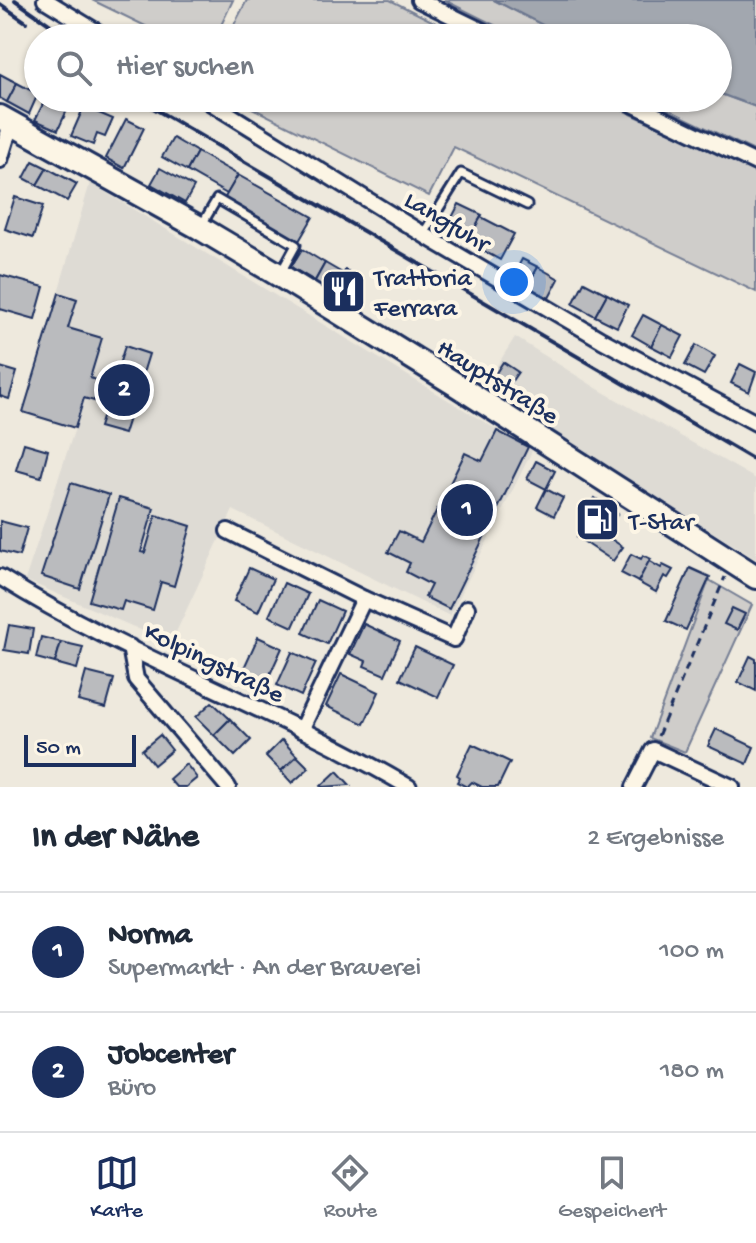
<!DOCTYPE html>
<html lang="de">
<head>
<meta charset="utf-8">
<style>
	body { margin:0; font-family:"Gochi Hand",sans-serif; background:#f2f2f3; color:#1f2937 }
	.scale { position:absolute; left:24px; bottom:20px; width:112px; box-sizing:border-box; padding-left:8px; border:4px solid #1b2f5e; border-top:0; font-size:22px; line-height:28px; white-space:nowrap; color:#1b2f5e; -webkit-text-stroke:6px #fcf5e5; paint-order:stroke }
	.you { position:absolute; left:514px; top:282px; width:28px; height:28px; margin:-20px; border:6px solid #fff; border-radius:50%; background:#1a73e8; box-shadow:0 0 0 12px #1a73e833 }
	.badge { display:grid; place-items:center; width:52px; height:52px; border-radius:50%; background:#1b2f5e; color:#fff; font-size:26px; font-weight:700 }
	.pin { position:absolute; translate:-50% -50%; border:4px solid #fff; box-shadow:0 2px 8px #0006 }
	.list { margin:0; padding:0; list-style:none }
	h2 { display:flex; justify-content:space-between; align-items:center; height:104px; margin:0; padding:0 32px; font-size:34px }
	h2 small { font-size:26px; font-weight:400; color:#747a83 }
	.list li { display:grid; grid-template-columns:52px 1fr auto; gap:24px; align-items:center; box-sizing:border-box; height:120px; padding:0 32px; border-top:2px solid #e0e1e3 }
	.list b { display:block; font-size:30px; white-space:nowrap }
	.list p { margin:0; font-size:26px; white-space:nowrap; color:#747a83 }
	.list em { font-size:26px; font-style:normal; color:#747a83 }
	.icon { flex:none; width:44px; height:44px; fill:none; stroke:currentColor; stroke-width:2; stroke-linecap:round; stroke-linejoin:round }
	.map { position:relative; flex:none; width:756px; height:787px; overflow:hidden }
	.search { position:absolute; background:#fff; box-shadow:0 2px 6px #0004; left:24px; right:24px; top:24px; height:88px; display:flex; align-items:center; gap:20px; box-sizing:border-box; padding:0 28px; border-radius:44px; color:#747a83; font-size:30px }
	.sheet { height:344px; background:#fff }
	nav { display:flex; justify-content:space-around; align-items:center; box-sizing:border-box; height:112px; border-top:2px solid #e0e1e3; background:#fff; font-size:22px; color:#747a83 }
	nav a { display:grid; justify-items:center; gap:4px }
	nav .on { color:#1b2f5e }
	.map>svg:first-child { display:block }
	.built { fill:#dedbd4 }
	.green { fill:#cfcdca; stroke:#757e94; stroke-width:2 }
	.water { fill:#a2a7af; stroke:#6c778f; stroke-width:2 }
	.building { fill:#babbbe; stroke:#1b2f5e; stroke-width:2 }
	.lines { fill:none; stroke-linecap:round; stroke-linejoin:round }
	.lane-casing { stroke:#1b2f5e; stroke-width:13 }
	.street-casing { stroke:#1b2f5e; stroke-width:20 }
	.secondary-casing { stroke:#1b2f5e; stroke-width:28 }
	.path { stroke:#1b2f5e; stroke-width:3; stroke-dasharray:8 6; stroke-linecap:butt }
	.lane { stroke:#fcf5e5; stroke-width:7 }
	.street { stroke:#fcf5e5; stroke-width:14 }
	.secondary { stroke:#fcf5e5; stroke-width:22 }
	.rail { stroke:#1b2f5e; stroke-width:4 }
	.labels { text-anchor:middle; stroke-width:8; stroke-linejoin:round; paint-order:stroke }
	.street-label { font-size:26px; fill:#1b2f5e; stroke:#fcf5e5 }
	.poi-label { font-size:26px; fill:#1b2f5e; stroke:#fcf5e5; text-anchor:start }
</style>
</head>
<body>
<div class="map">
<svg width="756" height="787" viewBox="0 0 756 787">
	<rect width="100%" height="100%" fill="#eee9dd"/>
	<filter id="ink" filterUnits="userSpaceOnUse"><feTurbulence type="fractalNoise" baseFrequency=".0125" numOctaves="2"/><feDisplacementMap in="SourceGraphic" scale="16" xChannelSelector="R" yChannelSelector="G"/><feConvolveMatrix kernelMatrix="1 2 1 2 8 2 1 2 1" color-interpolation-filters="sRGB"/></filter>
	<g filter="url(#ink)">
		<!-- built -->
		<g class="built">
			<path d="M90 183 532 451 450 616 233 510 171 643 25 580 75 428 23 412Z"/>
			<path d="M515 337 598 389 756 479V559L483 388Z"/>
		</g>
		<!-- green -->
		<g class="green">
			<path d="M92 0H233L215 38H170Z"/>
			<path d="M247 0H390L466 38H227Z"/>
			<path d="M444 0H494L568 38H521Z"/>
			<path d="M718 93 756 107V152L644 98H718Z"/>
			<path d="M232 98H596L756 171V292L454 147 429 196Z"/>
			<path d="M709 580 752 605 685 752 650 738Z"/>
		</g>
		<!-- water -->
		<path class="water" d="M494 0H756V107L718 93V38H568Z"/>
		<!-- building -->
		<g class="building">
			<path d="M0 74 17 83 7 102 0 98Z"/>
			<path d="M17 83 38 94 29 114 7 102Z"/>
			<path d="M50 98H62L59 104 68 108 58 130 35 120 45 100 48 102Z"/>
			<path d="M85 104 96 108 94 111 113 119 105 137 97 134 93 145 71 136Z"/>
			<path d="M126 119 144 128 124 168 106 158Z"/>
			<path d="M173 138 197 152 187 171 162 157Z"/>
			<path d="M197 152 238 175 227 194 187 171Z"/>
			<path d="M33 161 47 168 37 185 24 178Z"/>
			<path d="M47 168 77 184 67 201 37 185Z"/>
			<path d="M160 168 194 187 185 203 151 184Z"/>
			<path d="M238 175 313 217 299 241 224 199Z"/>
			<path d="M15 197 43 206 33 238 5 229Z"/>
			<path d="M459 204 482 215 468 240 446 229Z"/>
			<path d="M481 217 514 234 500 260 467 242Z"/>
			<path d="M302 249 325 263 315 281 291 267Z"/>
			<path d="M522 259 538 267 527 287 512 278Z"/>
			<path d="M325 263 344 274 345 270 361 280 348 301 315 281Z"/>
			<path d="M538 267 559 279 549 298 527 287Z"/>
			<path d="M0 275 44 287 35 319 0 309Z"/>
			<path d="M584 282 607 294 595 316 573 304Z"/>
			<path d="M59 293 77 299 68 328 102 338 90 378 100 381 94 401 84 398 75 428 23 412Z"/>
			<path d="M607 294 628 305 617 327 595 316Z"/>
			<path d="M643 315 662 325 651 346 632 335Z"/>
			<path d="M662 325 683 336 672 357 651 346Z"/>
			<path d="M696 345 715 356 704 375 685 365Z"/>
			<path d="M125 346 149 354 124 434 99 427Z"/>
			<path d="M503 362 518 372 509 385 494 376Z"/>
			<path d="M740 364 756 372 749 392 731 383Z"/>
			<path d="M0 367 17 372 9 399 0 396Z"/>
			<path d="M497 431 528 447 449 609 425 597 431 585 406 572 410 563 388 552 399 531 421 542 465 453 482 461Z"/>
			<path d="M24 443 48 450 41 477 16 470Z"/>
			<path d="M536 461 555 471 546 489 527 479Z"/>
			<path d="M71 483 109 495 80 589 41 576Z"/>
			<path d="M546 489 563 498 554 516 537 507Z"/>
			<path d="M119 498 154 508 141 552 145 553 156 515 191 526 174 586 161 582 153 610 124 601 121 610 89 601Z"/>
			<path d="M595 498 618 514 602 534 588 524 593 517 585 512Z"/>
			<path d="M0 521 27 528 19 556 0 551Z"/>
			<path d="M587 523 623 547 613 561 577 537Z"/>
			<path d="M631 554 641 559 643 555 651 559 638 582 621 573Z"/>
			<path d="M649 561 661 568 663 565 673 570 668 578 664 576 656 592 638 582Z"/>
			<path d="M249 568 273 579 258 612 234 601Z"/>
			<path d="M690 568 710 577 686 630 666 621Z"/>
			<path d="M284 583 308 594 293 627 269 616Z"/>
			<path d="M318 600 342 611 327 644 303 633Z"/>
			<path d="M732 608 745 614 737 630 724 624Z"/>
			<path d="M364 624 400 641 385 675 364 666 366 661 350 654Z"/>
			<path d="M9 625 33 629 29 654 4 650Z"/>
			<path d="M41 637 61 642 55 663 36 658Z"/>
			<path d="M258 637 282 648 267 681 243 670Z"/>
			<path d="M61 642 83 647 77 669 55 663Z"/>
			<path d="M415 647 453 665 438 697 400 679Z"/>
			<path d="M292 652 316 663 301 696 277 685Z"/>
			<path d="M750 656 756 659V691L738 682Z"/>
			<path d="M86 672 114 679 106 708 78 701Z"/>
			<path d="M341 674 379 692 364 724 326 706Z"/>
			<path d="M212 702 230 719 214 735 196 717Z"/>
			<path d="M230 719 251 740 235 756 214 735Z"/>
			<path d="M716 729 754 747 747 764 708 746Z"/>
			<path d="M160 735 172 750 154 765 142 750Z"/>
			<path d="M282 740 297 756 281 771 266 756Z"/>
			<path d="M472 744 510 762 498 787H482L472 782 467 787 457 782 460 777 457 775Z"/>
			<path d="M297 756 309 768 292 783 281 771Z"/>
			<path d="M186 764 197 778 186 787H176L169 779Z"/>
			<path d="M337 771 350 785 322 787 321 786Z"/>
		</g>
		<g class="lines">
			<defs>
				<g id="lane">
					<path d="M201 226 217 199 296 245 280 274"/>
					<path d="M423 234 461 173 527 205"/>
				</g>
				<g id="street">
					<path d="M45 0 107 38"/>
					<path d="M419 0 497 38"/>
					<path d="M203 98 434 241 602 340 756 423"/>
					<path d="M620 98 756 163"/>
					<path d="M0 160 11 124"/>
					<path d="M228 531 364 599 454 639 467 608"/>
					<path d="M0 577C130 659 277 709 409 787"/>
					<path d="M130 647 136 679 228 787"/>
					<path d="M301 730 364 599"/>
					<path d="M634 787 653 750 732 787"/>
				</g>
				<path id="secondary" d="M0 117 200 228 279 275 455 384 756 577"/>
			</defs>
			<!-- lane casing -->
			<use href="#lane" class="lane-casing"/>
			<!-- street casing -->
			<use href="#street" class="street-casing"/>
			<!-- secondary casing -->
			<use href="#secondary" class="secondary-casing"/>
			<!-- path -->
			<path class="path" d="M658 736 725 577"/>
			<!-- lane -->
			<use href="#lane" class="lane"/>
			<!-- street -->
			<use href="#street" class="street"/>
			<!-- secondary -->
			<use href="#secondary" class="secondary"/>
			<!-- rail -->
			<g class="rail">
				<path d="M15 0 69 38"/>
				<path d="M0 4 26 22"/>
				<path d="M136 98 756 461"/>
			</g>
		</g>
	</g>
	<!-- icons -->
	<defs>
		<symbol id="restaurant-square" viewBox="-11 -11 22 22"><rect x="-9" y="-9" width="18" height="18" rx="4" fill="#1b2f5e" stroke="#fcf5e5"/><path d="M-5-6h1v4h1v-4h1v4h1v-4h1v5L-1.5 .5V6h-2V.5L-5-1ZM5-6V6H3V1.5H1.5Q1.5-4 5-6Z" fill="#fff"/></symbol>
		<symbol id="fuel-square" viewBox="-11 -11 22 22"><rect x="-9" y="-9" width="18" height="18" rx="4" fill="#1b2f5e" stroke="#fcf5e5"/><path d="M-5.5-6h7V0h2V4h1.3V-2.5L3-4.5l.8-.8L6-3V5H2.5V1h-1V6h-7ZM-4.2-4.7v3.2H.2V-4.7Z" fill="#fff"/></symbol>
	</defs>
	<g fill-rule="evenodd">
		<use href="#restaurant-square" x="318" y="266" width="51" height="51"/>
		<use href="#fuel-square" x="572" y="494" width="51" height="51"/>
	</g>
	<g class="labels">
		<!-- street labels -->
		<g class="street-label">
			<text transform="translate(448 220) rotate(31)" y="9">Langfuhr</text>
			<text transform="translate(499 380) rotate(32)" y="9">Hauptstraße</text>
			<text transform="translate(215 661) rotate(26)" y="9">Kolpingstraße</text>
		</g>
		<!-- poi labels -->
		<g class="poi-label">
			<text x="374" y="285">Trattoria<tspan x="374" dy="30">Ferrara</tspan></text>
			<text x="629" y="529">T-Star</text>
		</g>
	</g>
</svg>
<div class="scale">50 m</div>
<div class="you"></div>
<div class="pin badge" style="left:467px;top:510px">1</div>
<div class="pin badge" style="left:124px;top:390px">2</div>
<div class="search"><svg class="icon" aria-label="search" viewBox="0 0 24 24"><circle cx="10" cy="10" r="6"/><path d="M15 15l6 6"/></svg>Hier suchen</div>
</div>
<section class="sheet">
<h2>In der Nähe<small>2 Ergebnisse</small></h2>
<ul class="list">
<li><span class="badge">1</span><div><b>Norma</b><p>Supermarkt · An der Brauerei</p></div><em>100 m</em></li>
<li><span class="badge">2</span><div><b>Jobcenter</b><p>Büro</p></div><em>180 m</em></li>
</ul>
</section>
<nav>
<a class="on"><svg class="icon" aria-label="map" viewBox="0 0 24 24"><path d="M3 6l6-2 6 2 6-2v14l-6 2-6-2-6 2zM9 4v14M15 6v14"/></svg>Karte</a>
<a><svg class="icon" aria-label="directions" viewBox="0 0 24 24"><path d="M12 3l9 9-9 9-9-9zM9 14v-3h6M13 9l2 2-2 2"/></svg>Route</a>
<a><svg class="icon" aria-label="saved" viewBox="0 0 24 24"><path d="M7 4h10v16l-5-4-5 4z"/></svg>Gespeichert</a>
</nav>
</body>
</html>
